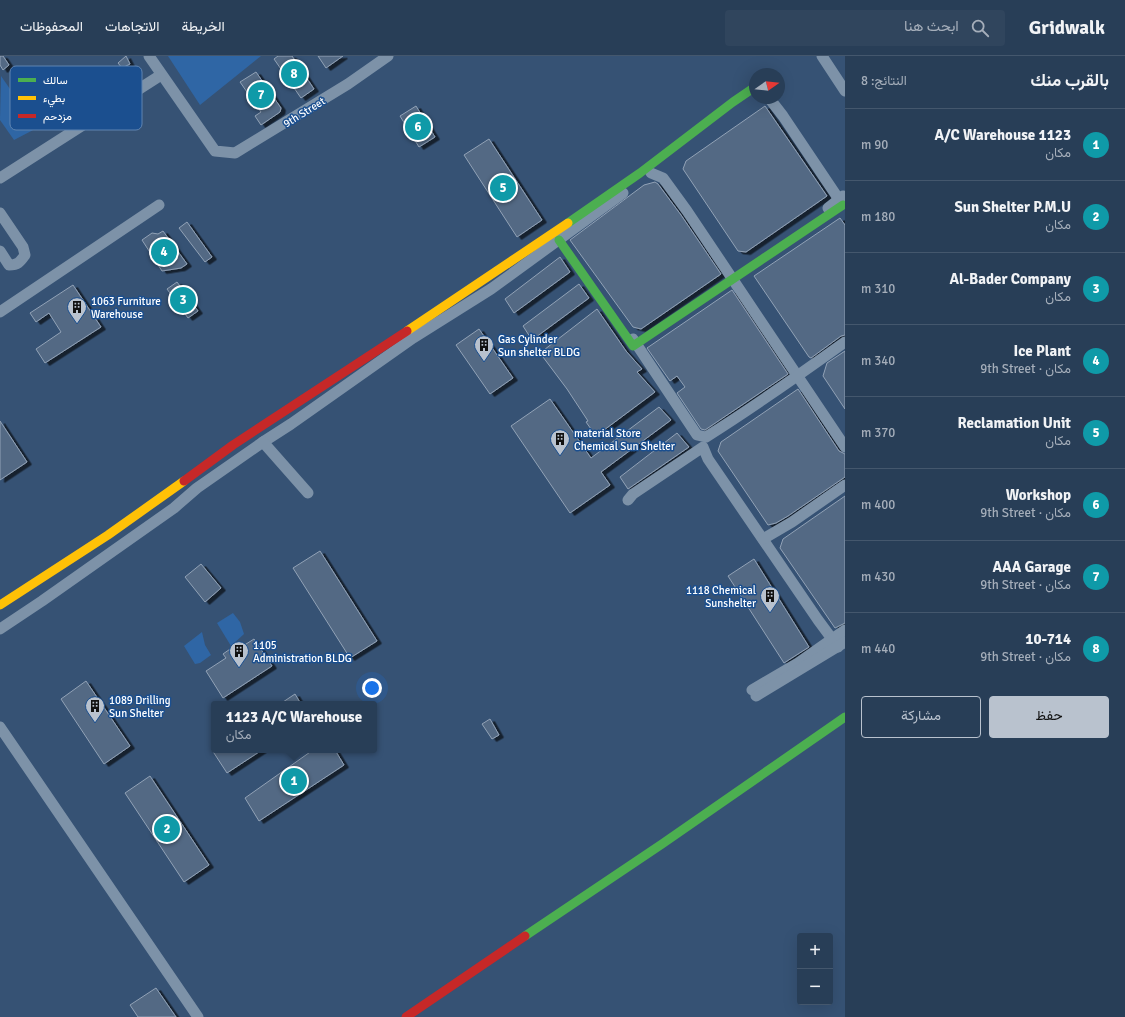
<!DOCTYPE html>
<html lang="ar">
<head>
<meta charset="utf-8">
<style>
	body { margin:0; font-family:Signika,Vazirmatn,sans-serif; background:#30455d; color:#f1f3f6; direction:rtl }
	.controls { position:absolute; right:12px; bottom:12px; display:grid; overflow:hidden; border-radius:4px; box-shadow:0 4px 16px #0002 }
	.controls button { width:36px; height:36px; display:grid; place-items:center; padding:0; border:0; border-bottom:1px solid #44576d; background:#283e57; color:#f1f3f6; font:20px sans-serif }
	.compass { position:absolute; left:749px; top:12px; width:36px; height:36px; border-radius:50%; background:#283e57; box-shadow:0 4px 16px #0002; rotate:76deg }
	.you { position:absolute; left:372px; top:632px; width:14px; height:14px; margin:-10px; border:3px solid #fff; border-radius:50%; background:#1a73e8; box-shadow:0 0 0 6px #1a73e833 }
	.badge { display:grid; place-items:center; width:26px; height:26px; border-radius:50%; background:#b9c2ce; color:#fff; font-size:13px; font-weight:700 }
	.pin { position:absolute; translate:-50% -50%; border:2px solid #fff; box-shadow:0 1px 4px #0006 }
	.popup { position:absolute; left:211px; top:645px; width:166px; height:52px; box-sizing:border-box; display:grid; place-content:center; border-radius:4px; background:#283e57; filter:drop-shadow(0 1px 3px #0005); font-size:13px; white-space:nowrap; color:#a5aeba }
	.popup b { font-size:15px; color:#f1f3f6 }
	.popup::after { content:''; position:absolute; left:50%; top:100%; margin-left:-8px; border:8px solid transparent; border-top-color:#283e57 }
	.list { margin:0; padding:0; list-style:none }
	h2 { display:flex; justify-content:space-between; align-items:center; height:52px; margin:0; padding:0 16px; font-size:17px }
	h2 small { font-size:13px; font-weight:400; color:#a5aeba }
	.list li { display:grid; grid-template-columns:26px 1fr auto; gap:12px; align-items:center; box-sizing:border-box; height:72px; padding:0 16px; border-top:1px solid #44576d }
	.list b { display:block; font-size:15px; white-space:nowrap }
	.list p { margin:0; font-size:13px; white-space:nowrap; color:#a5aeba }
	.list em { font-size:13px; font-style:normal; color:#a5aeba }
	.actions { display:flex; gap:8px; padding:12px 16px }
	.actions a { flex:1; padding:9px 0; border:1px solid #b9c2ce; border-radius:4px; text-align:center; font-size:14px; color:#b9c2ce }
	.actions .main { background:#b9c2ce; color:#111 }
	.icon { flex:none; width:22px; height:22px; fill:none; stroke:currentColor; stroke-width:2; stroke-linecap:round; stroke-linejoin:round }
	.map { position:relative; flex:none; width:845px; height:961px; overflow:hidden; direction:ltr }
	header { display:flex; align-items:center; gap:24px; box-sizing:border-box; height:56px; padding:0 20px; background:#283e57; border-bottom:1px solid #44576d }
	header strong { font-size:19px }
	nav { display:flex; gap:22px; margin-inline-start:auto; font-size:14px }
	.search { width:280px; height:36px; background:#30455d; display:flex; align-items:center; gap:10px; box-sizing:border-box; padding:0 14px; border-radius:4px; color:#a5aeba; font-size:15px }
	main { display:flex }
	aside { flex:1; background:#283e57 }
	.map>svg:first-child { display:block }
	.green { fill:#2f66a5 }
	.building { fill:#526984; stroke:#92a2b6; filter:url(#shadow) }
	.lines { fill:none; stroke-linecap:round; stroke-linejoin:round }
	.street { stroke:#7d92a8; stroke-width:11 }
	.fast { stroke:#4caf50; stroke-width:9 }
	.slow { stroke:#ffc107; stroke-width:9 }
	.jam { stroke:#c62828; stroke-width:9 }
	.labels { text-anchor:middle; stroke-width:3; stroke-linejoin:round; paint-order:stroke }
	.street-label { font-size:11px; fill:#fff; stroke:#1b4f8f }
	.poi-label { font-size:11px; fill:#fff; stroke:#1b4f8f; text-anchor:start }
	.key { fill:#1b4f8f; stroke:#5f84b1; stroke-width:1 }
	.key-label { font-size:11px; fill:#fff }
</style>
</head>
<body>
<header>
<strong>Gridwalk</strong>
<div class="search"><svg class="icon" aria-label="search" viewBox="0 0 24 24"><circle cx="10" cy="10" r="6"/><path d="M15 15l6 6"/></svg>ابحث هنا</div>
<nav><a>الخريطة</a><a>الاتجاهات</a><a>المحفوظات</a></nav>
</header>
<main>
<aside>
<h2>بالقرب منك<small>النتائج: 8</small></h2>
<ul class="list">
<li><span class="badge" style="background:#0f9aa8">1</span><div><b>1123 A/C Warehouse</b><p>مكان</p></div><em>90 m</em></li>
<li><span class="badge" style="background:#0f9aa8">2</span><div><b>Sun Shelter P.M.U</b><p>مكان</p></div><em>180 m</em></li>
<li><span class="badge" style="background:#0f9aa8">3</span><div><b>Al-Bader Company</b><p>مكان</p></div><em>310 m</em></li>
<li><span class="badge" style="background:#0f9aa8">4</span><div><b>Ice Plant</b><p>مكان · 9th Street</p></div><em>340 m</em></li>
<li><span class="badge" style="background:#0f9aa8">5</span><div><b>Reclamation Unit</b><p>مكان</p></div><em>370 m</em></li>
<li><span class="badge" style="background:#0f9aa8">6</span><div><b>Workshop</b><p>مكان · 9th Street</p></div><em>400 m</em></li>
<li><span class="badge" style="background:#0f9aa8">7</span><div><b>AAA Garage</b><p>مكان · 9th Street</p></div><em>430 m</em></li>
<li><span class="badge" style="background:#0f9aa8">8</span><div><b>10-714</b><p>مكان · 9th Street</p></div><em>440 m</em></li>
</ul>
<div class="actions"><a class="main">حفظ</a><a>مشاركة</a></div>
</aside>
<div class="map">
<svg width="845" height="961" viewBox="0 0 845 961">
	<defs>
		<filter id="shadow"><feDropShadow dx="4.5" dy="2.5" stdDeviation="0" flood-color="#0009"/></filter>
	</defs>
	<rect width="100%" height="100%" fill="#365274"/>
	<!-- green -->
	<g class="green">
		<path d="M168 0H261L200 49Z"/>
		<path d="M1 20 37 72 14 84 0 64Z"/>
		<path d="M233 557 240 566 244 578 231 590 217 567Z"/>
		<path d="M202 576 205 589 211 599 200 607 195 608 184 590Z"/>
	</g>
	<!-- building -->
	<g class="building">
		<path d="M0 0H3L9 9 3 14 0 9Z"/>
		<path d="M126 0 130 8 122 12 118 7Z"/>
		<path d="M278 0H292L314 33 301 42 274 3Z"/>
		<path d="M318 0H343L326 12Z"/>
		<path d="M256 16 281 52 280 56 261 69 255 60 261 56 240 26Z"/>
		<path d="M416 50 435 81 419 91 400 60Z"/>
		<path d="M765 50 827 140 746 196 738 195 683 113 686 105Z"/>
		<path d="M489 83 542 164 517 181 464 99Z"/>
		<path d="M655 126 658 128 681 159 721 218 641 273 633 271 570 184 644 129Z"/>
		<path d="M840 162 845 169V279L841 280 811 302 809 301 754 220Z"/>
		<path d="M187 166 212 201 205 206 179 172Z"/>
		<path d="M163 175 187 208 181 212 162 215 142 184 152 177 158 178Z"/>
		<path d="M560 201 570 216 514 257 505 243Z"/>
		<path d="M177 226 198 255 188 262 167 233Z"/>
		<path d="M579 228 589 242 532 284 523 270Z"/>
		<path d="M73 229 101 271 45 307 36 293 61 276 49 257 36 266 30 257Z"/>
		<path d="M732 234 788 318 705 374 701 373 677 337 685 331 677 320 670 325 647 292Z"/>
		<path d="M597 253 626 295 642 313 637 316 655 336 596 380 586 366 588 365 567 333 540 297Z"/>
		<path d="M479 273 513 322 490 338 456 289Z"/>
		<path d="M845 295V353L823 320 827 307Z"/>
		<path d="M798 333 839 395 845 398V421L788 460 776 467 768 469 718 395 721 386Z"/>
		<path d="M550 343 591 402 659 351 671 364 601 416 610 429 570 457 511 370Z"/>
		<path d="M0 365 27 406 0 424Z"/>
		<path d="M677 377 689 391 628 433 620 421Z"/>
		<path d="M845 440V567L835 572 780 492 783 483Z"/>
		<path d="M320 495 377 585 350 602 293 512Z"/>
		<path d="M754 503 809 591 784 607 728 520Z"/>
		<path d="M201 508 221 532 205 546 185 521Z"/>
		<path d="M254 583 272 610 223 642 206 615 226 602 223 598 233 591 235 595Z"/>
		<path d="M86 625 130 690 104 708 61 643Z"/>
		<path d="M295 638 301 648H280Z"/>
		<path d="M490 663 499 679 492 683 482 668Z"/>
		<path d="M212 694H262L227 717Z"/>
		<path d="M313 694H335L344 709 259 765 245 742Z"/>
		<path d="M150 720 209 809 184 826 125 737Z"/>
		<path d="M156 932 176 961H138L130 949Z"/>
	</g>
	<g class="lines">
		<!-- street -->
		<g class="street">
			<path d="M149 0 215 95 235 97 348 28 388 0"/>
			<path d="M822 0 845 35"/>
			<path d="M769 42 783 60 842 148"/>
			<path d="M651 117 663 122 687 155 845 391"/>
			<path d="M0 122 161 19"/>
			<path d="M828 152 843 140"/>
			<path d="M0 157 23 191 25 199C20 206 18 209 9 209L0 195"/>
			<path d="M0 256 159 149"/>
			<path d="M633 283 697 379 706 381C754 351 799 319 845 286"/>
			<path d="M263 386 291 368 413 282 491 233 623 137"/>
			<path d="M628 444 633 438 703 391 708 403 818 564 838 591"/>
			<path d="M763 483 792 466 845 429"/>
			<path d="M0 573 42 545 174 452 197 432 263 386 308 437"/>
			<path d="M752 634 798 607 845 574"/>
			<path d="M756 640 845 586"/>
			<path d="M0 671 198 961"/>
		</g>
		<!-- fast -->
		<g class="fast">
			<path d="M568 167 640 117 733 46 755 31"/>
			<path d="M559 184 633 290 843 149"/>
			<path d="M525 880 662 788 845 661"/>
		</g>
		<!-- slow -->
		<g class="slow">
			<path d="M407 275 568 167"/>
			<path d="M0 549 108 479 184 425"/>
		</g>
		<!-- jam -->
		<g class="jam">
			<path d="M184 425 233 389 407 275"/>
			<path d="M406 961 525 880"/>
		</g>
	</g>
	<!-- icons -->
	<defs>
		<symbol id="building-pin" viewBox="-11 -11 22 30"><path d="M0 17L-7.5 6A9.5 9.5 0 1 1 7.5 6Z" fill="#b9c2ce" stroke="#1b4f8f"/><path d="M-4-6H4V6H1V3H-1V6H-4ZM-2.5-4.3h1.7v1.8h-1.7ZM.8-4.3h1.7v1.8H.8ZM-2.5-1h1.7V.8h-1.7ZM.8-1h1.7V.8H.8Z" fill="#111"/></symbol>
	</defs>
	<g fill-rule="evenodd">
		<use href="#building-pin" x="66" y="240" width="22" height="30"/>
		<use href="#building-pin" x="473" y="278" width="22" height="30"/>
		<use href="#building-pin" x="549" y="372" width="22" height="30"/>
		<use href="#building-pin" x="759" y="529" width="22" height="30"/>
		<use href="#building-pin" x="228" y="584" width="22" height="30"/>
		<use href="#building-pin" x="84" y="639" width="22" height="30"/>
	</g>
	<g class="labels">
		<!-- street labels -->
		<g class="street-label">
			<text transform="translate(304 56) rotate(-32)" y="4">9th Street</text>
		</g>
		<!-- poi labels -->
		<g class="poi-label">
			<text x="91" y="249">1063 Furniture<tspan x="91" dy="13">Warehouse</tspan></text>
			<text x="498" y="287">Gas Cylinder<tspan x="498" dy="13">Sun shelter BLDG</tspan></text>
			<text x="574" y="381">material Store<tspan x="574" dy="13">Chemical Sun Shelter</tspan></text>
			<text x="756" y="538" text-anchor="end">1118 Chemical<tspan x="756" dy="13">Sunshelter</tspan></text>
			<text x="253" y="593">1105<tspan x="253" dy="13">Administration BLDG</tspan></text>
			<text x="109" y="648">1089 Drilling<tspan x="109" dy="13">Sun Shelter</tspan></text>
		</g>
	</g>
	<!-- legend -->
	<rect x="10" y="10" width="132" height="64" rx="6" class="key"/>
	<rect x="18" y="22" width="18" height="4" fill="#4caf50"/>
	<rect x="18" y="40" width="18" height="4" fill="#ffc107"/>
	<rect x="18" y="58" width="18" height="4" fill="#c62828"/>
	<g class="key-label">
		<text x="43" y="28">سالك</text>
		<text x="43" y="46">بطيء</text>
		<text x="43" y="64">مزدحم</text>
	</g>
</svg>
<div class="controls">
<button>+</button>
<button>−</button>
</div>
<svg class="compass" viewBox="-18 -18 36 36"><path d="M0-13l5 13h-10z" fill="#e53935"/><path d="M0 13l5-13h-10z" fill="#a5aeba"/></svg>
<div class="you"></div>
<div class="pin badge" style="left:294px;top:725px;background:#0f9aa8">1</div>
<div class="popup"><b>1123 A/C Warehouse</b>مكان</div>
<div class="pin badge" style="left:167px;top:773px;background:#0f9aa8">2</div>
<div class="pin badge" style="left:183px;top:244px;background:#0f9aa8">3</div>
<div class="pin badge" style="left:164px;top:196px;background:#0f9aa8">4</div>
<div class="pin badge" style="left:503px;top:132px;background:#0f9aa8">5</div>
<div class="pin badge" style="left:418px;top:71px;background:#0f9aa8">6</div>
<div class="pin badge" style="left:261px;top:39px;background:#0f9aa8">7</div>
<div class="pin badge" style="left:294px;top:18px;background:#0f9aa8">8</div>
</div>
</main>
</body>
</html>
